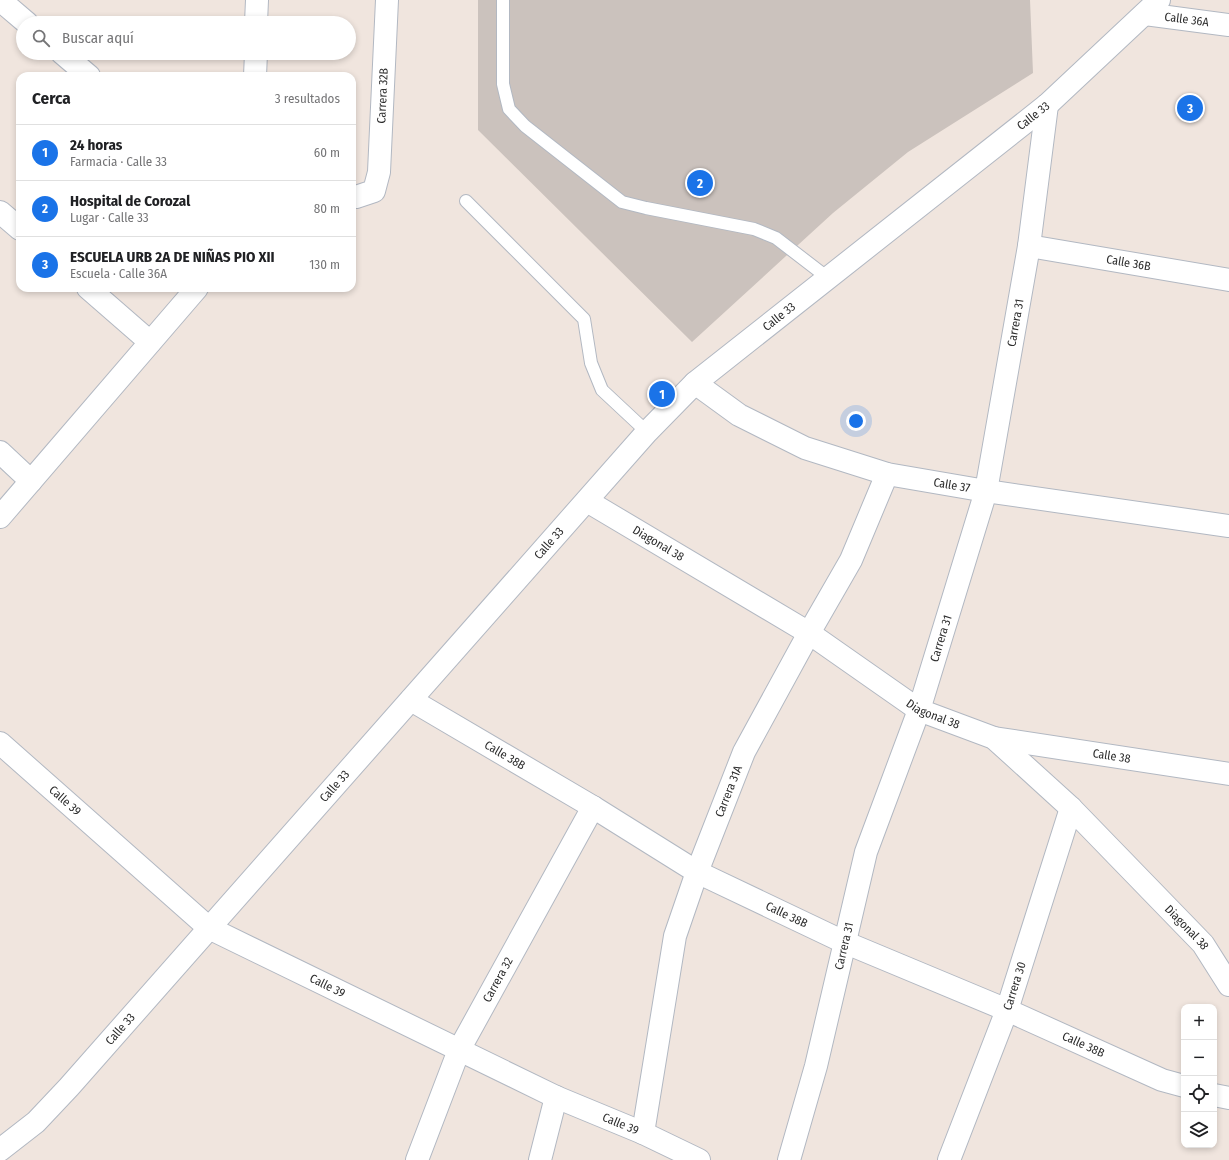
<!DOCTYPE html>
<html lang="es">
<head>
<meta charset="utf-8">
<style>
	body { margin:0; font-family:"Fira Sans Condensed",sans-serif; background:#f2f2f2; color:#202124 }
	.controls { position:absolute; right:12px; bottom:12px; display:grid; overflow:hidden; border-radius:8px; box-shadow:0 2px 6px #0003 }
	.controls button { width:36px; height:36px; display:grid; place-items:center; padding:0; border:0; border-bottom:1px solid #e0e0e0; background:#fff; color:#202124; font:20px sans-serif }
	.you { position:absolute; left:856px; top:421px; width:14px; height:14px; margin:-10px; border:3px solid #fff; border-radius:50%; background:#1a73e8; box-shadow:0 0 0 6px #1a73e833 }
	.badge { display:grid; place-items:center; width:26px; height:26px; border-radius:50%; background:#1a73e8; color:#fff; font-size:13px; font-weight:700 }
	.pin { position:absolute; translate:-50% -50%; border:2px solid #fff; box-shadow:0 1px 4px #0006 }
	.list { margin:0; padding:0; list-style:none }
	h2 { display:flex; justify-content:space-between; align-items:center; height:52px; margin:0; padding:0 16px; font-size:17px }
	h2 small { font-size:13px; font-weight:400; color:#757577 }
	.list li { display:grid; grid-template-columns:26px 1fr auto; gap:12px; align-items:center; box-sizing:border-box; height:56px; padding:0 16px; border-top:1px solid #e0e0e0 }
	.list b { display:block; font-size:15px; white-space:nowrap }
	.list p { margin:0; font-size:13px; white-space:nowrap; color:#757577 }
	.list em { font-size:13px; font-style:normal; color:#757577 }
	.icon { flex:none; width:22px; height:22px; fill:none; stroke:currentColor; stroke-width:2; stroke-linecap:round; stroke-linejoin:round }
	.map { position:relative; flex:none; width:1229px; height:1160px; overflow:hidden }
	.search { position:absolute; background:#fff; box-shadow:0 2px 6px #0003; left:16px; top:16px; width:340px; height:44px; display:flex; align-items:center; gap:10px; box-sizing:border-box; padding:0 14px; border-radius:22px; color:#757577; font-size:15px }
	.panel { position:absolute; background:#fff; box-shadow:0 2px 6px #0003; left:16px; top:72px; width:340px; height:220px; border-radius:12px }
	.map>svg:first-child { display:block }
	.building { fill:#cbc2bd }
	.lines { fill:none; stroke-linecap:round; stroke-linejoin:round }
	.lane-casing { stroke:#b2b8c2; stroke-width:14 }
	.street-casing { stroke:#b2b8c2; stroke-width:24 }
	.secondary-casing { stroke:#b2b8c2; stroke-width:24 }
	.lane { stroke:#fff; stroke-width:12 }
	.street { stroke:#fff; stroke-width:22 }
	.secondary { stroke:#fff; stroke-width:22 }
	.labels { text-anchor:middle; stroke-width:4; stroke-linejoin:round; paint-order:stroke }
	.street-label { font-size:12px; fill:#2d2d2d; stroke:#fff }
</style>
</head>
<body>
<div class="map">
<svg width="1229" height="1160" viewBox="0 0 1229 1160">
	<rect width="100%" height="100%" fill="#f0e5de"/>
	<!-- building -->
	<path class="building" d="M478 0H1030L1033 73 908 152 833 213 692 342 478 130Z"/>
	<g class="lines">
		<defs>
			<g id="lane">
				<path d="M503 0V84L509 109 525 126 622 202 646 208 754 229 776 238 828 278"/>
				<path d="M466 201 584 319 591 363 602 390 647 432"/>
			</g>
			<g id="street">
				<path d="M0 0 27 23"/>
				<path id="s1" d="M1145 14 1229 25"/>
				<path d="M256 23 257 0"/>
				<path d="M62 53 89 76"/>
				<path d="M255 76 256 53"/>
				<path id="s2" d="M352 197H356L374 191 379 172 387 0"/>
				<path d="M0 212 20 229"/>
				<path id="s3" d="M1029 246 1229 280"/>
				<path d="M88 288 150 342"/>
				<path id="s4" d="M695 383 739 415 805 448 887 474 986 491 1229 526"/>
				<path d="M0 452 31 481"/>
				<path id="s5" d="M587 501 809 633 919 710 994 738 1071 808 1203 944 1229 985"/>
				<path d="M0 517 197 288"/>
				<path id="s6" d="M411 700 593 807 697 872 844 942 1007 1010 1162 1080 1184 1086"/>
				<path id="s7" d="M994 738 1229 774"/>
				<path id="s8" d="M0 743 209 928 556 1097 643 1133 699 1160"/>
				<path d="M1214 1095 1229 1098"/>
				<path id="s9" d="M643 1133 675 936 697 872 744 752 809 633 851 560 887 474"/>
				<path id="s10" d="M417 1160 459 1050 593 807"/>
				<path d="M540 1160 556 1097"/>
				<path id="s11" d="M789 1160 816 1066 866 852 919 710 986 491 1029 246 1047 105"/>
				<path id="s12" d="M949 1160 1007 1010 1071 808"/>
			</g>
			<g id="secondary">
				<path id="s13" d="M0 1150 36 1122 69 1087 647 432 695 383 1047 105 1159 0"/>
			</g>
		</defs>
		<!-- lane casing -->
		<use href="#lane" class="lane-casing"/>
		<!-- street casing -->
		<use href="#street" class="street-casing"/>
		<!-- secondary casing -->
		<use href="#secondary" class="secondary-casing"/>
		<!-- lane -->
		<use href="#lane" class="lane"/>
		<!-- street -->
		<use href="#street" class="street"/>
		<!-- secondary -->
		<use href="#secondary" class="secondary"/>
	</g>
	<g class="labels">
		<!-- street labels -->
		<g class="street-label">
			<text dy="4" stroke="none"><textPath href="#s1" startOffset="42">Calle 36A</textPath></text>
			<text dy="4" stroke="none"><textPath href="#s2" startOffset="119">Carrera 32B</textPath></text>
			<text dy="4" stroke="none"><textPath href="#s13" startOffset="1467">Calle 33</textPath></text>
			<text dy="4" stroke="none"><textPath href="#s3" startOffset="101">Calle 36B</textPath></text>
			<text dy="4" stroke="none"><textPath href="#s13" startOffset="1143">Calle 33</textPath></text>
			<text dy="4" stroke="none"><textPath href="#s11" startOffset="869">Carrera 31</textPath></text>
			<text dy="4" stroke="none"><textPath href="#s4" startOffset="280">Calle 37</textPath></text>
			<text dy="4" stroke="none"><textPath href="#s13" startOffset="819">Calle 33</textPath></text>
			<text dy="4" stroke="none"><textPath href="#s5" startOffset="83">Diagonal 38</textPath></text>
			<text dy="4" stroke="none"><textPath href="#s11" startOffset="544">Carrera 31</textPath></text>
			<text dy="4" stroke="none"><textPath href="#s5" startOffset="407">Diagonal 38</textPath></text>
			<text dy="4" stroke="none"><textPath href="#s6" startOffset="109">Calle 38B</textPath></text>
			<text dy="4" stroke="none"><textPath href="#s7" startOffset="119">Calle 38</textPath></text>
			<text dy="4" stroke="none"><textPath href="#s13" startOffset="495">Calle 33</textPath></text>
			<text dy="4" stroke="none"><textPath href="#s9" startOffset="354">Carrera 31A</textPath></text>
			<text dy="4" stroke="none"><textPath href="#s8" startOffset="87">Calle 39</textPath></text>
			<text dy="4" stroke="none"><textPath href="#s6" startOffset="433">Calle 38B</textPath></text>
			<text dy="4" stroke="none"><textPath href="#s5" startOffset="743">Diagonal 38</textPath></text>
			<text dy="4" stroke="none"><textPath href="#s11" startOffset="221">Carrera 31</textPath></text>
			<text dy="4" stroke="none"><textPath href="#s10" startOffset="198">Carrera 32</textPath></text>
			<text dy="4" stroke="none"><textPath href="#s8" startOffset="411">Calle 39</textPath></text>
			<text dy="4" stroke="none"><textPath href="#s12" startOffset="186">Carrera 30</textPath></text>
			<text dy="4" stroke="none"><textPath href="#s13" startOffset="171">Calle 33</textPath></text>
			<text dy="4" stroke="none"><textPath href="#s6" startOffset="757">Calle 38B</textPath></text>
			<text dy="4" stroke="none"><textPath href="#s8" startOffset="735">Calle 39</textPath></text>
		</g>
	</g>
</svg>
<div class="controls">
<button>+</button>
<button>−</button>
<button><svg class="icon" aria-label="locate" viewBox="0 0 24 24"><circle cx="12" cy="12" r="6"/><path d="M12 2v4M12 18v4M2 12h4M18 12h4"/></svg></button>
<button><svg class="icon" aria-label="layers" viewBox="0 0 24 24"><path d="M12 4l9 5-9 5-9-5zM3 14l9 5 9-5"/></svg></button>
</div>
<div class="you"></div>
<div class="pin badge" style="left:662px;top:394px">1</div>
<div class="pin badge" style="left:700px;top:183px">2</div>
<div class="pin badge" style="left:1190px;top:108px">3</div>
<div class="search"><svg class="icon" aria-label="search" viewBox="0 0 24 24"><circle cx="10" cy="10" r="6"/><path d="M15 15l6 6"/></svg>Buscar aquí</div>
<section class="panel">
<h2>Cerca<small>3 resultados</small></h2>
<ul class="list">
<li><span class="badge">1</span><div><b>24 horas</b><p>Farmacia · Calle 33</p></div><em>60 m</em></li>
<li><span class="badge">2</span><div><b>Hospital de Corozal</b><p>Lugar · Calle 33</p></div><em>80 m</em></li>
<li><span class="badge">3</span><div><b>ESCUELA URB 2A DE NIÑAS PIO XII</b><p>Escuela · Calle 36A</p></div><em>130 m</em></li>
</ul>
</section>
</div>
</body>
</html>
